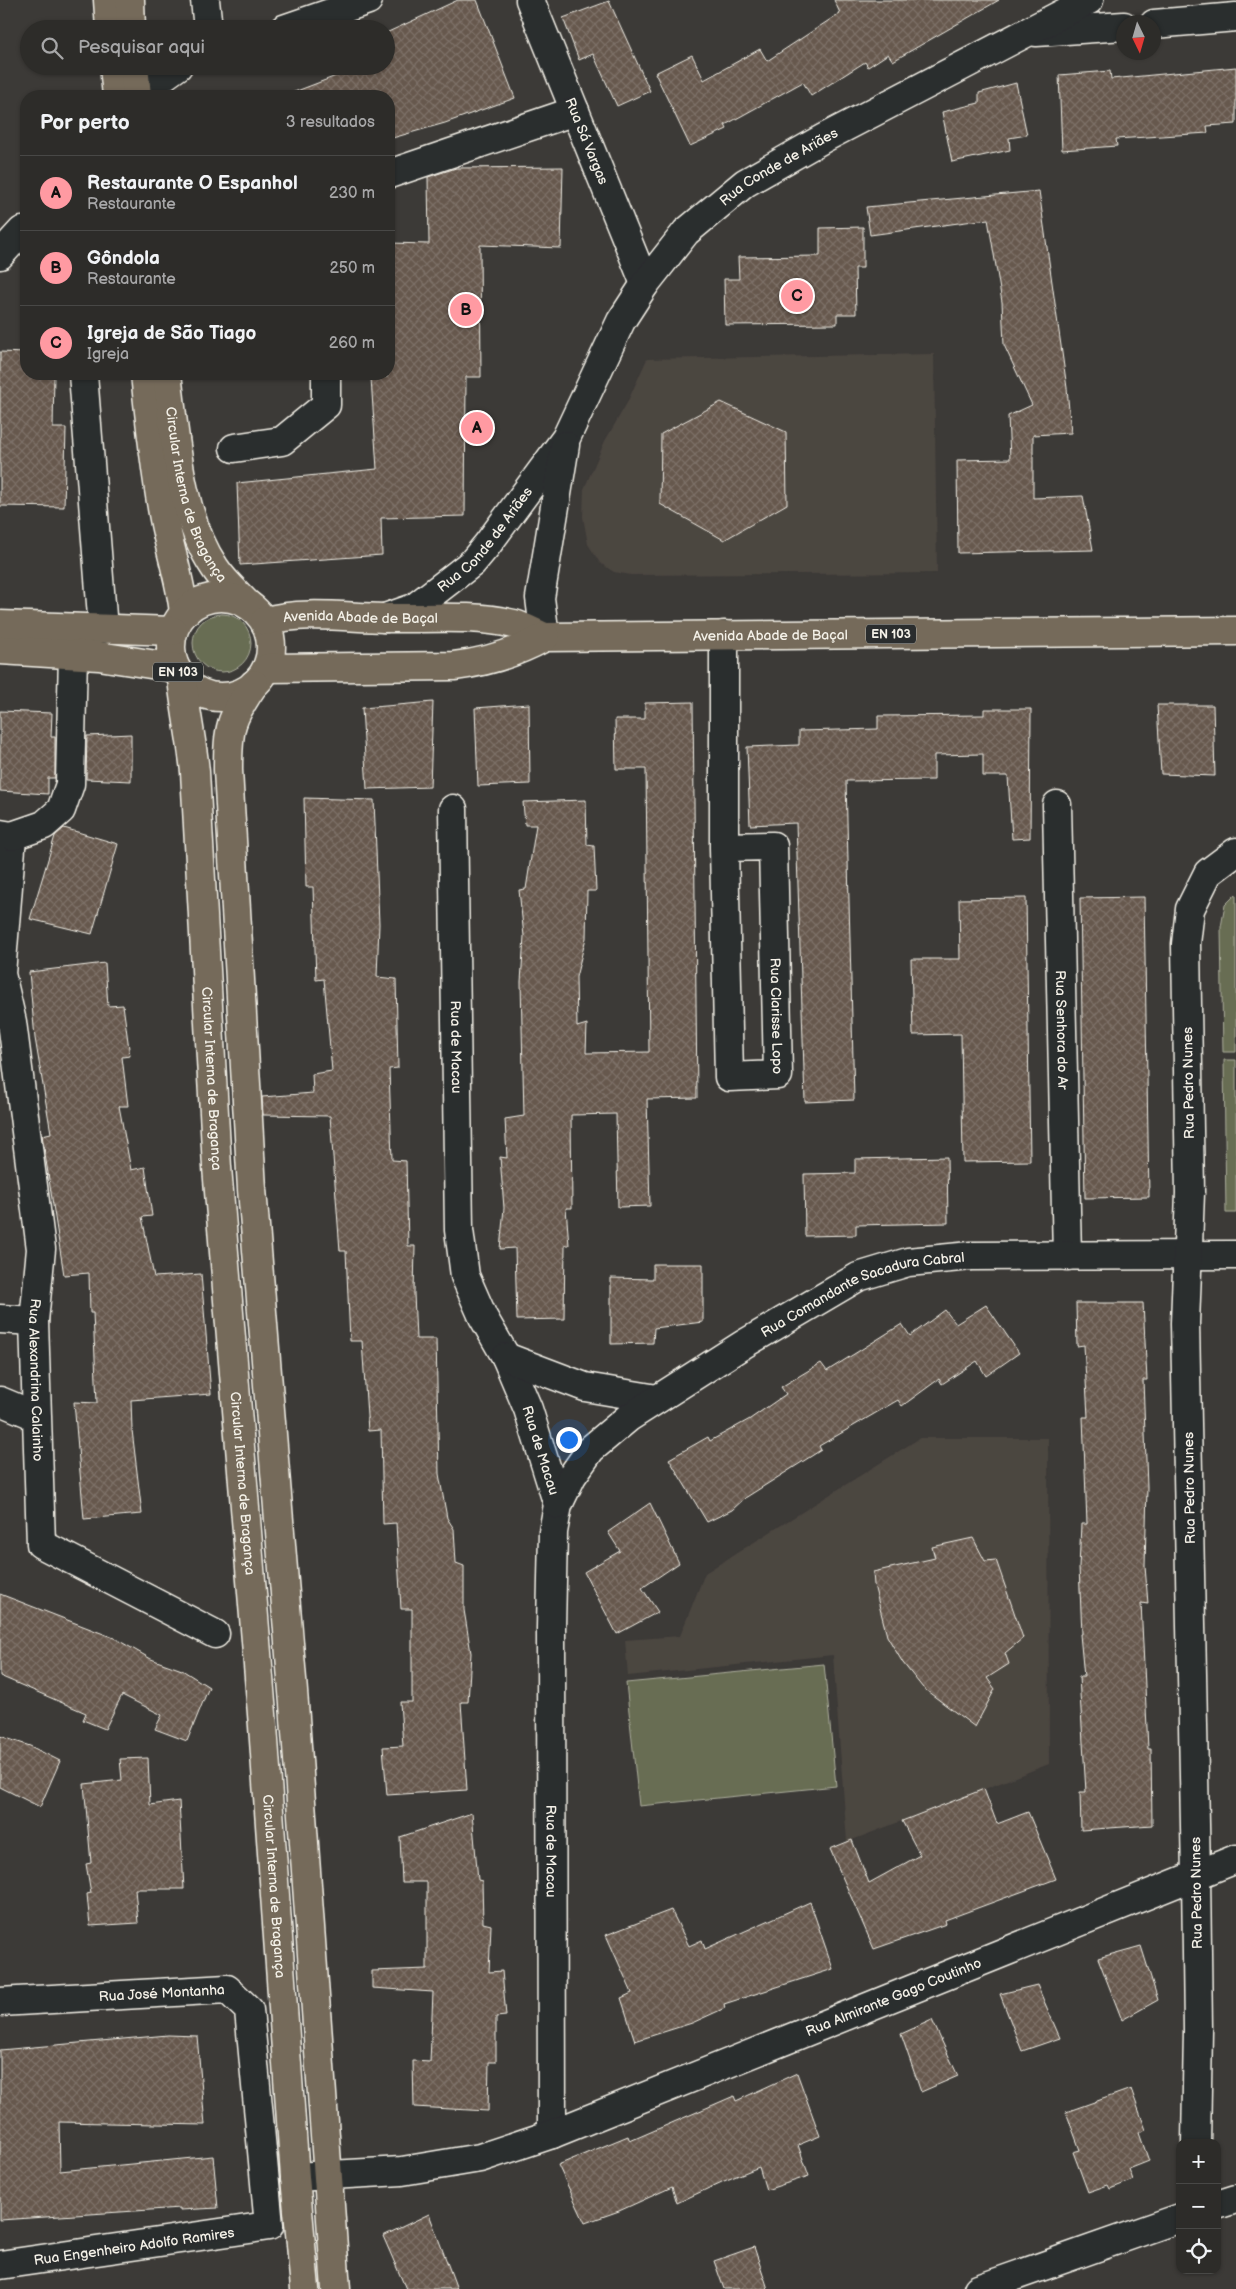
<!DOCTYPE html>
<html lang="pt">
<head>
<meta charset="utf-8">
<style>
	body { margin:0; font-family:"Balsamiq Sans",sans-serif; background:#353431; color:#f1f3f6 }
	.controls { position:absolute; right:15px; bottom:15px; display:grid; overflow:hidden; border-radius:10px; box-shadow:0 1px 4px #0004 }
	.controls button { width:45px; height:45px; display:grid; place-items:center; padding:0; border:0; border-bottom:1px solid #484846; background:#2d2c29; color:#f1f3f6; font:25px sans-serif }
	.compass { position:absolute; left:1116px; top:15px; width:45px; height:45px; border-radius:50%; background:#2d2c29; box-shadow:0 1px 4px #0004; rotate:175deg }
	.you { position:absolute; left:568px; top:1439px; width:18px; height:18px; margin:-12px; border:4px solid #fff; border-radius:50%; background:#1a73e8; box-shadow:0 0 0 8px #1a73e833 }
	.badge { display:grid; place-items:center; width:32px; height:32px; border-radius:50%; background:#ff9aa2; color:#111; font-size:16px; font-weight:700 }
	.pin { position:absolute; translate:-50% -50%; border:2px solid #fff; box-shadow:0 1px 5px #0006 }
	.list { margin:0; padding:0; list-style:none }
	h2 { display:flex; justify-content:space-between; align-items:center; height:65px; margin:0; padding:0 20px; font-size:21px }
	h2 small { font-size:16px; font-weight:400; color:#a7a7a8 }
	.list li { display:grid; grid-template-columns:32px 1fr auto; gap:15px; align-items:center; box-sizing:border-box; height:75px; padding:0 20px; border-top:1px solid #484846 }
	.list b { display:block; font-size:19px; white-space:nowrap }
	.list p { margin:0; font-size:16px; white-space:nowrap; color:#a7a7a8 }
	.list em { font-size:16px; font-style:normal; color:#a7a7a8 }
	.icon { flex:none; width:28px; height:28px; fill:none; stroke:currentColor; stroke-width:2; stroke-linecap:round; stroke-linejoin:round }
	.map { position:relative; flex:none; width:1236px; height:2289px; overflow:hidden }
	.search { position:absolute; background:#2d2c29; box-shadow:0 1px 4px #0004; left:20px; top:20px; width:375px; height:55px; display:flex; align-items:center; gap:12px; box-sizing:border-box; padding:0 18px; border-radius:28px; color:#a7a7a8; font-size:19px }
	.panel { position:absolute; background:#2d2c29; box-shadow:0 1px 4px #0004; left:20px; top:90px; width:375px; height:290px; border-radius:20px }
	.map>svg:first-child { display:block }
	.built { fill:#4c4641 }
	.green { fill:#676d53; stroke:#aeaf9e }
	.building { fill:url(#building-cross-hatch); stroke:#f4f1e8 }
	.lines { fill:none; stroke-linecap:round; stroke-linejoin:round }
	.minor-casing { stroke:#f4f1e8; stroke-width:31 }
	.major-casing { stroke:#f4f1e8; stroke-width:31 }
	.minor { stroke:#2a2d2e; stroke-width:28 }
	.major { stroke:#746a5a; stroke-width:28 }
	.labels { text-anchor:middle; stroke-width:4.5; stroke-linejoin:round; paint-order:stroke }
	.shield { fill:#2a2d2e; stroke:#b7b6b0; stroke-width:1 }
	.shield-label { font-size:12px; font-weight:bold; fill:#f4f1e8 }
	.street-label { font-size:14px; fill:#f4f1e8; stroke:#2a2d2e }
</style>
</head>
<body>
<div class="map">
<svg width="1236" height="2289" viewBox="0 0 1236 2289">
	<defs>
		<pattern id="building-cross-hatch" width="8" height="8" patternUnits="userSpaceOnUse" patternTransform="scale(1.25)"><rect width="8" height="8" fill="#66584d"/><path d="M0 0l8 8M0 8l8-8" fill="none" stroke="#7c7067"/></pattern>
	</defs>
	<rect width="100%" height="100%" fill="#3c3a37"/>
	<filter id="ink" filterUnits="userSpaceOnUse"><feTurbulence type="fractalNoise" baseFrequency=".02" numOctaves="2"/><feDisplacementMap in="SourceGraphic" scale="10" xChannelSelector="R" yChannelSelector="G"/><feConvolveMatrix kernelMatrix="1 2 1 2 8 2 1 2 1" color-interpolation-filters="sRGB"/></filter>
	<g filter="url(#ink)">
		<!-- built -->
		<g class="built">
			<path d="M934 354 937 573 631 575 614 572 600 563 588 544 583 517 584 489 605 441 627 403 647 359Z"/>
			<path d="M920 1438H1048L1049 1764 847 1842 833 1655 628 1676 625 1640 680 1636 705 1573Z"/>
		</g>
		<!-- green -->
		<g class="green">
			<circle cx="222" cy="643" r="29"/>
			<path d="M1236 894V1052H1223L1221 927 1225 905Z"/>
			<path d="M1224 1060H1236V1213H1226Z"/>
			<path d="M824 1664 836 1786 639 1806 626 1683Z"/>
		</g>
		<!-- building -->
		<g class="building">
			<path d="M458 0H477L515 98 445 123 389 139V96H289V94L336 76 333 66H386V33Z"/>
			<path d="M834 0H999L893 61 888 54 868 67 865 62 811 96 803 82 725 125 727 129 690 146 655 73 692 55 704 80 760 49 767 61 840 13Z"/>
			<path d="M609 1 650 91 617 106 593 54 579 60 563 18Z"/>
			<path d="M1236 67V124L1207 126 1208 133 1116 139 1117 146 1062 150 1059 75 1110 71 1111 79Z"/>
			<path d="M1016 83 1027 135 1009 138 1010 150 952 162 942 112 979 103V93Z"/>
			<path d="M563 167 561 248 480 245 481 377H466L465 516 381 518 382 555 240 565 237 483 377 469 371 378 387 377 389 374V243L429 244 428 177 456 168Z"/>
			<path d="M1039 191 1067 388 1071 433 1033 435V498L1083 496 1093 550 958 553 957 460 1010 459 1008 416 1032 405 1004 345 1002 302 988 219 870 235 866 207Z"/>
			<path d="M863 227V268H855L856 314H837V324L725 325 724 279H739L738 257 820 256V228Z"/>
			<path d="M0 352 26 353V374H54L53 428H66L64 507 0 506Z"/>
			<path d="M721 402 786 432 787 504 724 540 660 504 661 434Z"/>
			<path d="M433 702 430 787 367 789 362 708Z"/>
			<path d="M693 702 697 1098 647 1099 650 1206 618 1207 616 1114 571 1115 572 1208H566L569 1245H565L564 1319 517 1320 515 1248 500 1249 504 1208 500 1157 507 1158 505 1119 524 1116 521 982 524 936 519 890 526 889 536 825H525L523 802 586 800 587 845 594 846 596 891H587L586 938 576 977 577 1027 587 1024 586 1053 649 1052 646 769H616L615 719H645V703Z"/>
			<path d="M529 704 530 784 478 786 475 708Z"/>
			<path d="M1157 705H1213L1215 776 1161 774Z"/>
			<path d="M984 709H1031L1030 838 1012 839 1008 776H983V754L934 755V780L846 781 854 1100 805 1102 796 823 750 825 747 747 799 745V731L878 729V716L984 715Z"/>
			<path d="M0 711 52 713 51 737H55V778H48V794L0 791Z"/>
			<path d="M131 734V781L86 779 87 736Z"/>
			<path d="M304 798 374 800 379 924 377 977 396 979 398 1068 389 1069 392 1160 406 1161 408 1246H415L414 1293 416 1339H436L439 1474 447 1518 454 1529 456 1563 464 1566V1610L471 1653 468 1702H461L467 1790 387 1795 383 1747 403 1746 400 1702H412V1609H401L396 1523 383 1524 381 1430 368 1431 362 1341H350L346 1251H340L330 1116 263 1115 262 1097 313 1093 312 1074 332 1071 324 979 316 980 313 887H306Z"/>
			<path d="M64 828 118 844 92 934 30 919 55 836Z"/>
			<path d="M1144 897 1149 1197 1085 1198 1080 898Z"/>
			<path d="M1026 898 1030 1161 963 1162 961 1034 913 1035 911 959H960L959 899Z"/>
			<path d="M105 963 108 1006 123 1005 130 1056 122 1057 128 1106H119L131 1170 145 1167 152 1216 142 1217 154 1277 201 1274 211 1394 131 1400 132 1430 142 1514 84 1519 74 1402 97 1403 93 1313H90L89 1273 64 1275 42 1135 51 1133 35 1038 29 972Z"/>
			<path d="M947 1157 948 1223 856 1225V1235L805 1236 804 1174 855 1173V1159Z"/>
			<path d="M653 1264H703V1322L654 1328 653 1343 611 1344V1278L653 1279Z"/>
			<path d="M1076 1303H1143L1147 1380H1143L1147 1487 1145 1566 1148 1604 1141 1603 1148 1749H1151L1152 1825 1081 1830 1080 1792H1086L1079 1677H1084L1080 1634H1082L1079 1567 1081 1524H1087L1083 1417H1088L1084 1345 1077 1346Z"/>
			<path d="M986 1305 1019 1353 986 1376 977 1361 942 1384 939 1379 902 1406 898 1400 819 1446 821 1450 745 1498 732 1510 707 1522 669 1459 708 1437 710 1441 750 1419 786 1394 781 1387 821 1363 827 1371 902 1324 910 1336 945 1310 956 1324Z"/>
			<path d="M650 1503 679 1563 642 1588 658 1612 617 1634 584 1572 620 1551 608 1532Z"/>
			<path d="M973 1538 985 1561 996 1560 1023 1638 1005 1653 1009 1664 987 1678 995 1689 975 1727 923 1688 903 1663 887 1636 874 1585 873 1572 935 1558 932 1547Z"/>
			<path d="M0 1594 114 1638 151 1659 182 1670 209 1687 187 1741 155 1729 162 1715 122 1695 105 1729 83 1720 86 1713 0 1676Z"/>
			<path d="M0 1736 30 1746 60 1761 40 1807 0 1787Z"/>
			<path d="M148 1758 150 1805 179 1801 184 1889H135L138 1923 90 1926 87 1894 91 1893 86 1864 91 1863 84 1784 122 1780 120 1759Z"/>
			<path d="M984 1789 997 1824 1028 1812 1056 1879 945 1920 946 1924 874 1949 830 1849 852 1840 869 1883 920 1855 902 1821Z"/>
			<path d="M472 1813 478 1880 482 1881 483 1923 491 1925 489 1972 502 1971 506 2016 496 2017V2062H489L488 2111 414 2107 413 2061 430 2062 433 1992 372 1988V1971L427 1969V1882H402L400 1837Z"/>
			<path d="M810 1902 833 1969 724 2004 725 2008 692 2023 635 2041 621 1998 632 1993 606 1935 671 1910 689 1946 702 1940 705 1949Z"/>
			<path d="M1141 1946 1158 2000 1122 2020 1098 1958Z"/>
			<path d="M1037 1985 1060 2038 1022 2051 1000 1994Z"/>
			<path d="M932 2020 958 2076 921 2092 901 2034Z"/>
			<path d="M168 2035 197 2036 205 2125 59 2122 60 2171 213 2156 218 2208 180 2210V2208L0 2220V2050Z"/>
			<path d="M797 2073 820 2136 798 2145 809 2176 766 2190 759 2167 724 2181 677 2203 672 2187 619 2211 585 2223 558 2165 628 2136 630 2141 734 2096 736 2101Z"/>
			<path d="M1131 2089 1146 2130 1139 2133 1149 2161 1129 2169 1133 2180 1110 2189 1108 2185 1088 2192 1073 2152 1080 2150 1066 2112Z"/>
			<path d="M429 2214 457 2289H406L383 2236Z"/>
			<path d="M754 2247 768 2289H724L714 2261Z"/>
		</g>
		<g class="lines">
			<defs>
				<g id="minor">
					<path d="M205 0 208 29"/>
					<path id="s1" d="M530 0 645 284"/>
					<path d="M1154 24 1236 17"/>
					<path d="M284 29 368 0"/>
					<path d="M1036 32 1124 26"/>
					<path d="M141 96 164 76 178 66"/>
					<path d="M389 174 575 111"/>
					<path d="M0 255 22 231"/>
					<path d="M83 374 103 629"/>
					<path d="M234 448 282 441 326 405V374"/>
					<path id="s2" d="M385 618 414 608 472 563 487 545 566 438 621 321 645 284 686 232 745 183 824 138 1089 0"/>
					<path d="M545 637 540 598 565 445"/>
					<path id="s3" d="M1057 805 1067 1256"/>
					<path id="s4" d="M453 809 459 1230 465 1276 483 1317 506 1357 528 1409 558 1505 553 1532 551 1628 552 2134"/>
					<path id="s5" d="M0 834 12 836 1 974 12 1022 41 1249 34 1321 41 1544 215 1634"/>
					<path d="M12 836 44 825 61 810 70 784 73 654"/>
					<path id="s6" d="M724 847 773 846 778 1075 729 1077 724 847V635"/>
					<path d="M0 1319 34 1321"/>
					<path d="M506 1357 585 1387 657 1399"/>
					<path d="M0 1401 36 1416"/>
					<path id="s7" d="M558 1505 572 1476 591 1449 628 1418 744 1344 858 1277 908 1262 971 1256 1236 1255"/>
					<path id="s8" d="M0 2002 227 1989 249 2010 269 2226 0 2265"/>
					<path d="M1196 2143 1198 2030 1196 1875 1185 1323 1190 1193 1186 944 1190 909 1208 873 1236 852"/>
					<path id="s9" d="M295 2177 402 2171 480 2158 552 2134 1236 1859"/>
					<path d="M1217 2205 1236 2199"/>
					<path d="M978 2289 1180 2218"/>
				</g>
				<g id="major">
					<path d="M108 0 110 29"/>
					<path d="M130 0 131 29"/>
					<path d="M114 66 117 96"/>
					<path d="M134 66 137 96"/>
					<path d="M145 374C150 423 155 471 164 519 170 551 181 582 184 613"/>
					<path id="s10" d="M167 374C175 435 179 515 215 568 224 582 237 593 248 605"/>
					<circle cx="221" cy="647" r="50"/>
					<path id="s11" d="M265 621C303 611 344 617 383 618 427 619 471 614 514 624 524 627 535 633 545 637L1236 631"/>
					<path d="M0 625 173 631"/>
					<path d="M0 650 99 656 176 668"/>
					<path d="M267 668 454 666C488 662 516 653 545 637"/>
					<path id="s12" d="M182 678C185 710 192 740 195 772L217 1167 263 1726 295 2177 305 2289"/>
					<path d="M254 684C230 719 228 727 228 770L252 1189 294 1704 336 2289"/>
				</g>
			</defs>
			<!-- minor casing -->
			<use href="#minor" class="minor-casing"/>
			<!-- major casing -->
			<use href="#major" class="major-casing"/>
			<!-- minor -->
			<use href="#minor" class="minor"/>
			<!-- major -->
			<use href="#major" class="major"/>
		</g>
	</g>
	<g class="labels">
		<!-- shield labels -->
		<g class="shield">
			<rect x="866" y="624.5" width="50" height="19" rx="4"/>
			<rect x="153" y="662.5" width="50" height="19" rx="4"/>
		</g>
		<g class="shield-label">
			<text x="891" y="638">EN 103</text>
			<text x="178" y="676">EN 103</text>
		</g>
		<!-- street labels -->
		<g class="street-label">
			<text dy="5" stroke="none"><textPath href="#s1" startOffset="152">Rua Sá Vargas</textPath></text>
			<text dy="5" stroke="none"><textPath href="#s2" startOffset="614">Rua Conde de Ariães</textPath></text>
			<text dy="5" stroke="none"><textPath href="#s10" startOffset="125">Circular Interna de Bragança</textPath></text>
			<text dy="5" stroke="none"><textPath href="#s2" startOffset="130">Rua Conde de Ariães</textPath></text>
			<text dy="5" stroke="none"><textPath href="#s11" startOffset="96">Avenida Abade de Baçal</textPath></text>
			<text dy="5" stroke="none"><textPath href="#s11" startOffset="509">Avenida Abade de Baçal</textPath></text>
			<text dy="5" stroke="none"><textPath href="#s6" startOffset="219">Rua Clarisse Lopo</textPath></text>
			<text dy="5" stroke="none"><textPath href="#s3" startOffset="225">Rua Senhora do Ar</textPath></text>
			<text dy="5" stroke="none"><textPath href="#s4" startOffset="238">Rua de Macau</textPath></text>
			<text dy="5" stroke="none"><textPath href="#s12" startOffset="402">Circular Interna de Bragança</textPath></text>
			<text transform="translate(1188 1083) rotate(-91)" y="5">Rua Pedro Nunes</text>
			<text dy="5" stroke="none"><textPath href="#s7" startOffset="382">Rua Comandante Sacadura Cabral</textPath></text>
			<text dy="5" stroke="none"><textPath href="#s5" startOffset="560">Rua Alexandrina Calainho</textPath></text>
			<text dy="5" stroke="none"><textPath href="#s4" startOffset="658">Rua de Macau</textPath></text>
			<text dy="5" stroke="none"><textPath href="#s12" startOffset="808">Circular Interna de Bragança</textPath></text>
			<text transform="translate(1189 1488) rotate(-91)" y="5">Rua Pedro Nunes</text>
			<text dy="5" stroke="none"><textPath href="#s4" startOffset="1062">Rua de Macau</textPath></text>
			<text dy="5" stroke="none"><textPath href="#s12" startOffset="1212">Circular Interna de Bragança</textPath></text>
			<text transform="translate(1196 1893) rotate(-91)" y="5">Rua Pedro Nunes</text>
			<text dy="5" stroke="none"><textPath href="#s8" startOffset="162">Rua José Montanha</textPath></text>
			<text dy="5" stroke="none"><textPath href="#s9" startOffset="630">Rua Almirante Gago Coutinho</textPath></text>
			<text transform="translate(134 2246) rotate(-8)" y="5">Rua Engenheiro Adolfo Ramires</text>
		</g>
	</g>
</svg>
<div class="controls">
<button>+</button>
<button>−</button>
<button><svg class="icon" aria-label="locate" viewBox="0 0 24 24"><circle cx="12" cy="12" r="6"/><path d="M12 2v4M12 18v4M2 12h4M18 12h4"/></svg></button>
</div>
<svg class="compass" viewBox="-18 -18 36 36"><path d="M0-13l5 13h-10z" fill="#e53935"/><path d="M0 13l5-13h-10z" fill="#a7a7a8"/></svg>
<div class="you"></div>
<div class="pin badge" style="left:477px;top:428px">A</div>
<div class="pin badge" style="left:466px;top:310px">B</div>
<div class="pin badge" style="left:797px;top:296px">C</div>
<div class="search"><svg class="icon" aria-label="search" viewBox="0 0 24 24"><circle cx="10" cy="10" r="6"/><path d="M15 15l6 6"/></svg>Pesquisar aqui</div>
<section class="panel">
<h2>Por perto<small>3 resultados</small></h2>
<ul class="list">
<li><span class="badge">A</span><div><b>Restaurante O Espanhol</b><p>Restaurante</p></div><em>230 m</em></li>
<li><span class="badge">B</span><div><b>Gôndola</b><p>Restaurante</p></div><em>250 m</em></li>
<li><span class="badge">C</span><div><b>Igreja de São Tiago</b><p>Igreja</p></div><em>260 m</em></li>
</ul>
</section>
</div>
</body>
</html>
